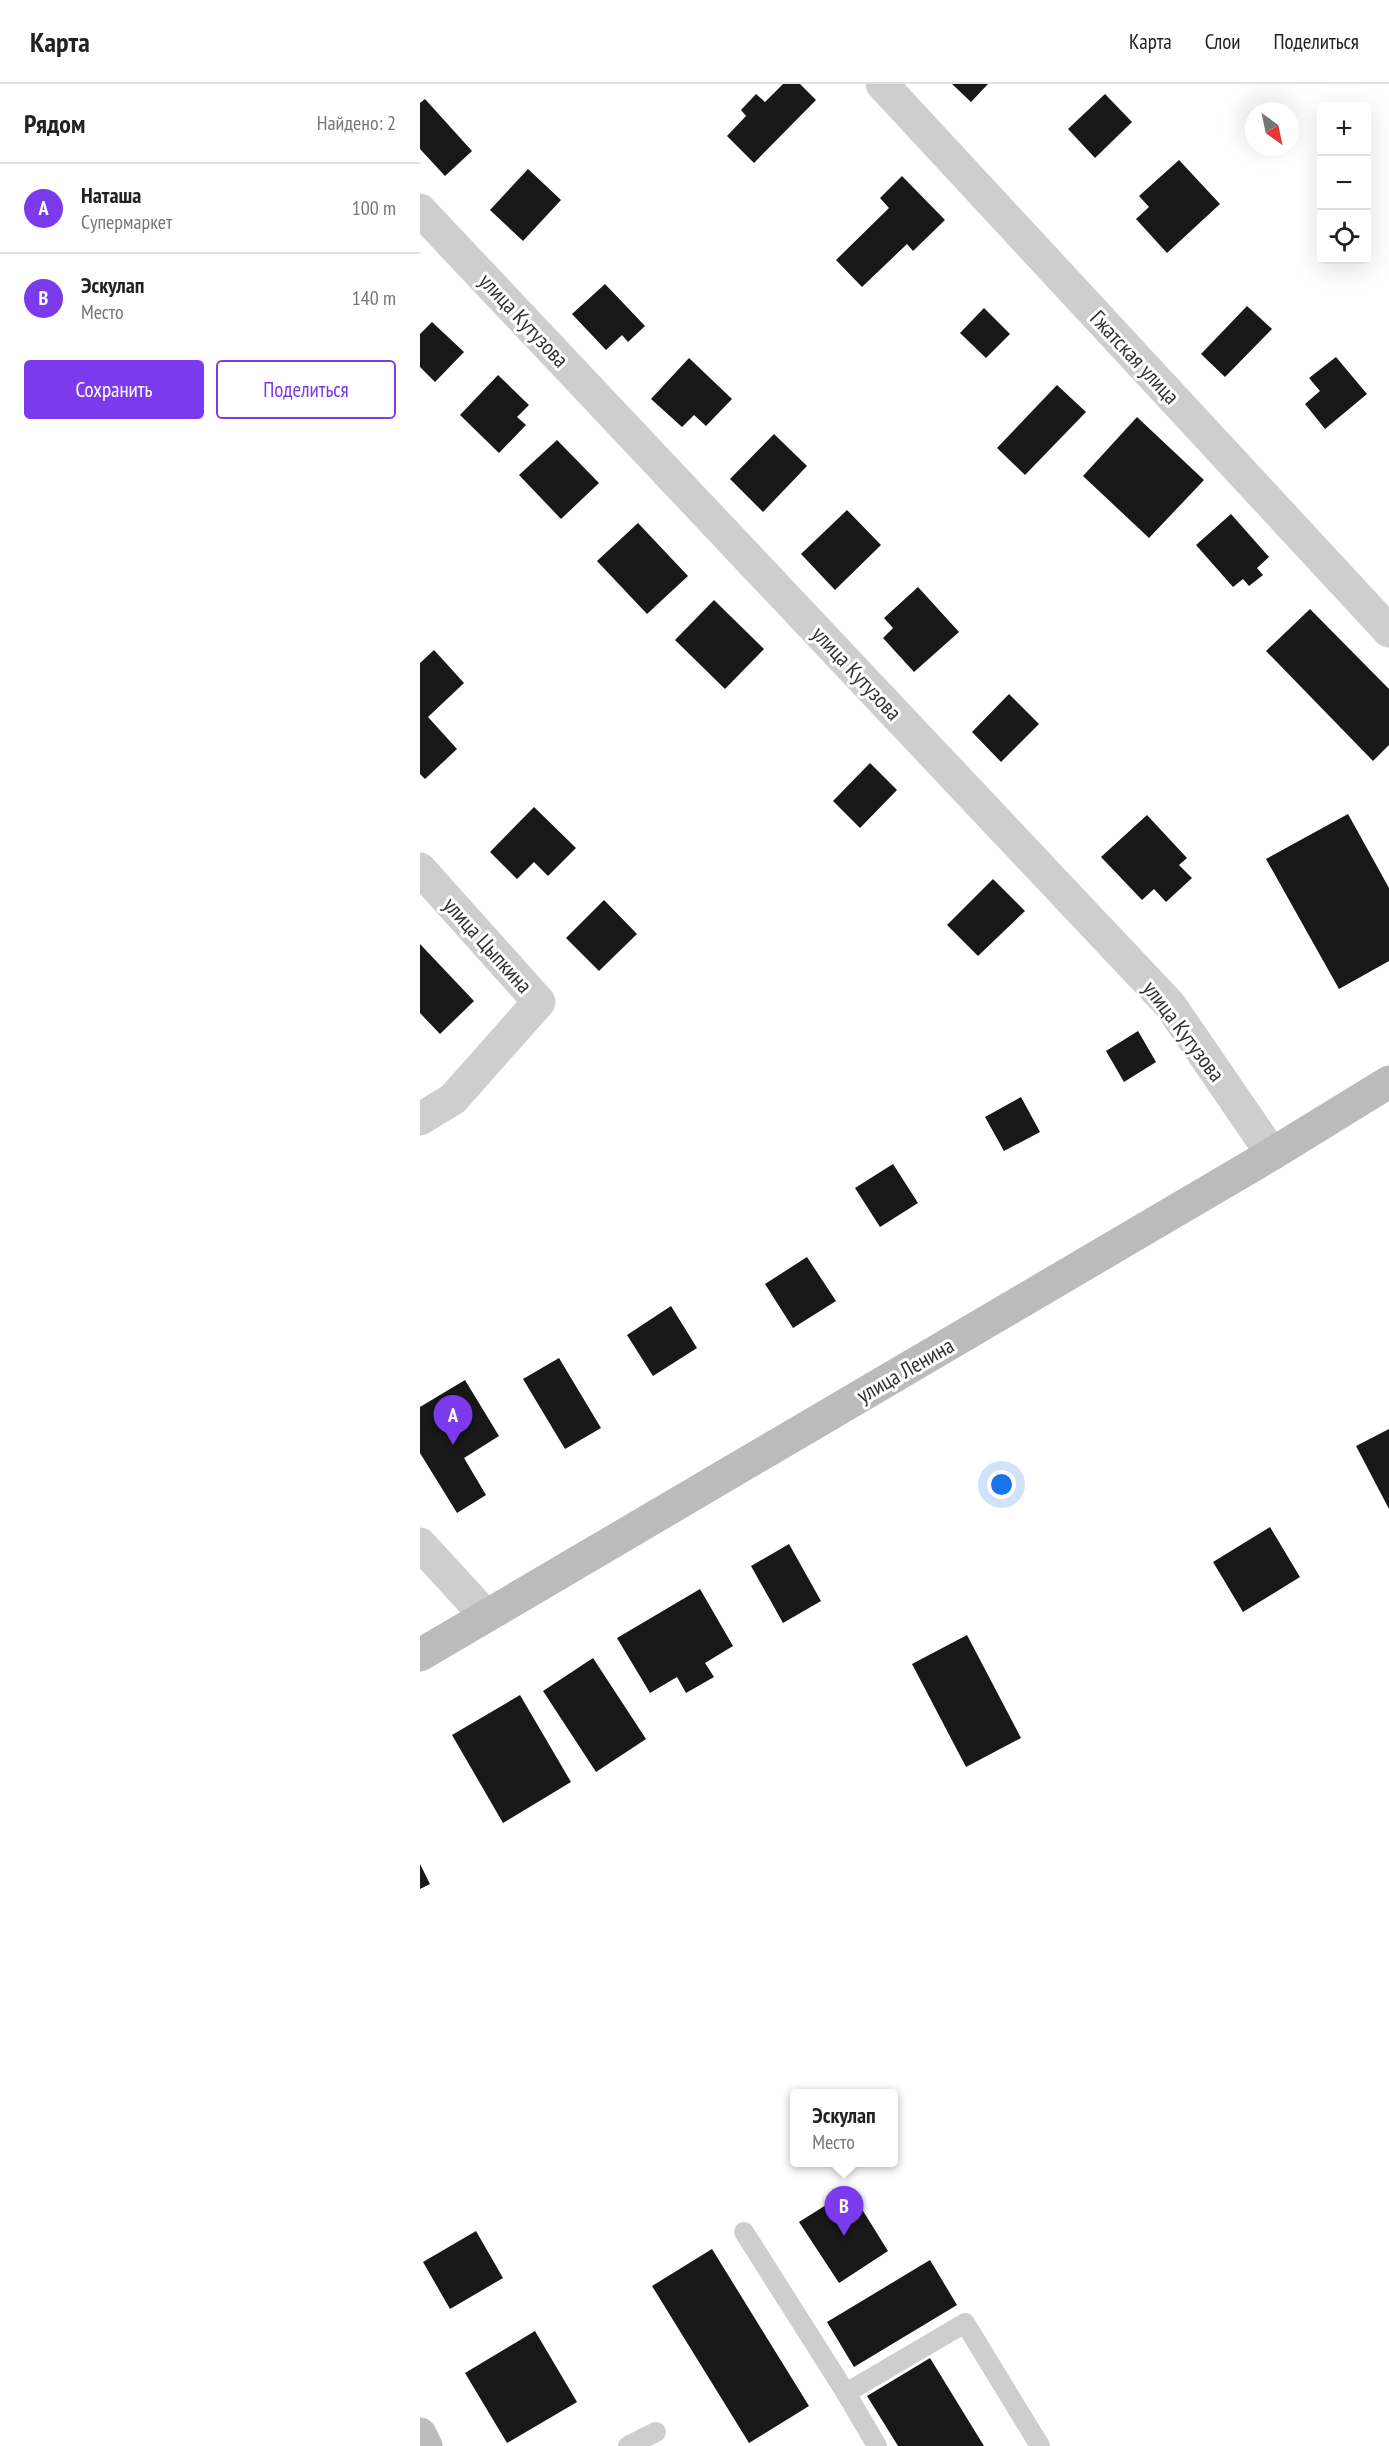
<!DOCTYPE html>
<html lang="ru">
<head>
<meta charset="utf-8">
<style>
	body { margin:0; font-family:"PT Sans Narrow",sans-serif; background:#f6f6f6; color:#222 }
	.controls { position:absolute; right:18px; top:18px; display:grid; overflow:hidden; border-radius:6px; box-shadow:0 6px 24px #0002 }
	.controls button { width:54px; height:54px; display:grid; place-items:center; padding:0; border:0; border-bottom:2px solid #e0e0e0; background:#fff; color:#222; font:30px sans-serif }
	.compass { position:absolute; left:825px; top:18px; width:54px; height:54px; border-radius:50%; background:#fff; box-shadow:0 6px 24px #0002; rotate:147deg }
	.you { position:absolute; left:582px; top:1401px; width:21px; height:21px; margin:-15px; border:4px solid #fff; border-radius:50%; background:#1a73e8; box-shadow:0 0 0 9px #1a73e833 }
	.badge { display:grid; place-items:center; width:39px; height:39px; border-radius:50%; background:#7c3aed; color:#fff; font-size:20px; font-weight:700 }
	.pin { position:absolute; translate:-50% -50px; filter:drop-shadow(0 2px 3px #0008) }
	.pin::after { content:''; position:absolute; top:32px; width:21px; height:18px; background:inherit; clip-path:polygon(0 0,100% 0,50% 100%) }
	.popup { position:absolute; left:370px; top:2005px; width:108px; height:78px; box-sizing:border-box; display:grid; place-content:center; border-radius:6px; background:#fff; filter:drop-shadow(0 2px 4px #0005); font-size:20px; white-space:nowrap; color:#767676 }
	.popup b { font-size:22px; color:#222 }
	.popup::after { content:''; position:absolute; left:50%; top:100%; margin-left:-12px; border:12px solid transparent; border-top-color:#fff }
	.list { margin:0; padding:0; list-style:none }
	h2 { display:flex; justify-content:space-between; align-items:center; height:78px; margin:0; padding:0 24px; font-size:26px }
	h2 small { font-size:20px; font-weight:400; color:#767676 }
	.list li { display:grid; grid-template-columns:39px 1fr auto; gap:18px; align-items:center; box-sizing:border-box; height:90px; padding:0 24px; border-top:2px solid #e0e0e0 }
	.list b { display:block; font-size:22px; white-space:nowrap }
	.list p { margin:0; font-size:20px; white-space:nowrap; color:#767676 }
	.list em { font-size:20px; font-style:normal; color:#767676 }
	.actions { display:flex; gap:12px; padding:18px 24px }
	.actions a { flex:1; padding:14px 0; border:2px solid #7c3aed; border-radius:6px; text-align:center; font-size:21px; color:#7c3aed }
	.actions .main { background:#7c3aed; color:#fff }
	.icon { flex:none; width:33px; height:33px; fill:none; stroke:currentColor; stroke-width:2; stroke-linecap:round; stroke-linejoin:round }
	.map { position:relative; flex:none; width:969px; height:2362px; overflow:hidden }
	header { display:flex; align-items:center; gap:36px; box-sizing:border-box; height:84px; padding:0 30px; background:#fff; border-bottom:2px solid #e0e0e0 }
	header strong { font-size:28px }
	nav { display:flex; gap:33px; margin-inline-start:auto; font-size:21px }
	main { display:flex }
	aside { flex:1; background:#fff }
	.map>svg:first-child { display:block }
	.building { fill:#181818 }
	.lines { fill:none; stroke-linecap:round; stroke-linejoin:round }
	.lane { stroke:#cecece; stroke-width:20 }
	.street { stroke:#cecece; stroke-width:33 }
	.secondary { stroke:#bbb; stroke-width:33 }
	.labels { text-anchor:middle; stroke-width:6; stroke-linejoin:round; paint-order:stroke }
	.street-label { font-size:22px; fill:#313131; stroke:#fff }
</style>
</head>
<body>
<header>
<strong>Карта</strong>
<nav><a>Карта</a><a>Слои</a><a>Поделиться</a></nav>
</header>
<main>
<aside>
<h2>Рядом<small>Найдено: 2</small></h2>
<ul class="list">
<li><span class="badge">A</span><div><b>Наташа</b><p>Супермаркет</p></div><em>100 m</em></li>
<li><span class="badge">B</span><div><b>Эскулап</b><p>Место</p></div><em>140 m</em></li>
</ul>
<div class="actions"><a class="main">Сохранить</a><a>Поделиться</a></div>
</aside>
<div class="map">
<svg width="969" height="2362" viewBox="0 0 969 2362">
	<rect width="100%" height="100%" fill="#fff"/>
	<!-- building -->
	<g class="building">
		<path d="M363 0H380L396 16 334 79 307 52 326 32 321 26 336 10 345 18Z"/>
		<path d="M532 0H568L551 18Z"/>
		<path d="M685 10 712 38 675 74 648 45Z"/>
		<path d="M5 15 52 67 25 92 0 65V19Z"/>
		<path d="M759 76 800 120 747 169 716 135 729 123 719 112Z"/>
		<path d="M108 85 141 116 103 157 70 126Z"/>
		<path d="M482 92 525 136 493 167 487 160 442 203 416 176 469 124 460 114Z"/>
		<path d="M185 200 225 242 208 258 202 251 186 266 152 230Z"/>
		<path d="M827 222 852 245 805 293 781 270Z"/>
		<path d="M564 224 590 250 566 274 540 249Z"/>
		<path d="M12 238 44 268 15 298 0 283V250Z"/>
		<path d="M916 273 947 310 905 345 885 320 900 307 889 294Z"/>
		<path d="M269 274 312 315 286 342 274 331 262 343 231 315Z"/>
		<path d="M78 291 109 321 97 333 106 341 79 369 40 331Z"/>
		<path d="M637 301 666 328 605 391 577 364Z"/>
		<path d="M717 333 784 396 729 454 663 392Z"/>
		<path d="M354 350 387 382 343 428 310 395Z"/>
		<path d="M137 356 179 399 141 435 99 391Z"/>
		<path d="M427 426 461 461 415 506 381 470Z"/>
		<path d="M811 430 849 473 837 484 843 491 829 502 823 495 813 503 776 461Z"/>
		<path d="M218 439 268 492 227 530 177 477Z"/>
		<path d="M498 503 539 548 494 588 463 554 473 544 464 534Z"/>
		<path d="M294 516 344 565 305 605 255 556Z"/>
		<path d="M890 525 969 605V661L953 677 846 567Z"/>
		<path d="M14 566 44 599 8 633 37 665 5 695 0 690V579Z"/>
		<path d="M589 610 619 640 581 678 552 648Z"/>
		<path d="M450 679 477 706 440 744 413 717Z"/>
		<path d="M114 723 156 764 128 792 114 778 97 795 70 768Z"/>
		<path d="M928 730 969 804V877L919 905 846 775Z"/>
		<path d="M727 731 767 774 759 781 772 794 746 818 734 805 722 816 681 773Z"/>
		<path d="M573 795 605 827 558 872 527 841Z"/>
		<path d="M184 816 217 850 179 887 146 854Z"/>
		<path d="M0 860 54 917 20 950 0 929Z"/>
		<path d="M718 947 736 978 704 998 686 967Z"/>
		<path d="M601 1013 620 1048 584 1067 565 1033Z"/>
		<path d="M473 1080 498 1119 460 1143 435 1104Z"/>
		<path d="M387 1173 416 1217 373 1244 345 1200Z"/>
		<path d="M251 1222 277 1264 233 1292 207 1251Z"/>
		<path d="M139 1274 181 1344 145 1365 103 1295Z"/>
		<path d="M45 1296 79 1352 44 1374 66 1411 37 1429 0 1369V1323Z"/>
		<path d="M969 1345V1425L936 1362Z"/>
		<path d="M850 1443 880 1493 823 1528 793 1478Z"/>
		<path d="M369 1460 401 1517 363 1539 331 1482Z"/>
		<path d="M280 1505 313 1562 285 1579 294 1593 266 1609 257 1593 230 1609 197 1554Z"/>
		<path d="M547 1551 601 1654 546 1683 492 1580Z"/>
		<path d="M173 1574 226 1655 176 1688 123 1607Z"/>
		<path d="M100 1611 151 1698 83 1739 32 1651Z"/>
		<path d="M0 1780 10 1800 0 1805Z"/>
		<path d="M430 2106 468 2167 419 2199 379 2138Z"/>
		<path d="M56 2147 83 2194 30 2225 3 2178Z"/>
		<path d="M292 2165 389 2322 329 2359 232 2202Z"/>
		<path d="M510 2176 537 2221 434 2283 407 2238Z"/>
		<path d="M115 2247 157 2318 87 2359 45 2289Z"/>
		<path d="M510 2274 564 2362H478L447 2312Z"/>
	</g>
	<g class="lines">
		<!-- lane -->
		<g class="lane">
			<path d="M324 2148 426 2309"/>
			<path d="M208 2362 236 2348"/>
			<path d="M457 2362 426 2309 545 2239 620 2362"/>
		</g>
		<!-- street -->
		<g class="street">
			<path d="M462 0 969 547"/>
			<path d="M0 126 750 921 852 1070"/>
			<path d="M0 785 119 918 33 1015 0 1035"/>
			<path d="M0 1460 66 1532"/>
		</g>
		<!-- secondary -->
		<g class="secondary">
			<path d="M0 1571 852 1070 969 998"/>
			<path d="M0 2350 6 2362"/>
		</g>
	</g>
	<g class="labels">
		<!-- street labels -->
		<g class="street-label">
			<text transform="translate(104 236) rotate(47)" y="8">улица Кутузова</text>
			<text transform="translate(715 273) rotate(47)" y="8">Гжатская улица</text>
			<text transform="translate(437 589) rotate(47)" y="8">улица Кутузова</text>
			<text transform="translate(68 861) rotate(48)" y="8">улица Цыпкина</text>
			<text transform="translate(764 947) rotate(53)" y="8">улица Кутузова</text>
			<text transform="translate(485 1286) rotate(-30)" y="8">улица Ленина</text>
		</g>
	</g>
</svg>
<div class="controls">
<button>+</button>
<button>−</button>
<button><svg class="icon" aria-label="locate" viewBox="0 0 24 24"><circle cx="12" cy="12" r="6"/><path d="M12 2v4M12 18v4M2 12h4M18 12h4"/></svg></button>
</div>
<svg class="compass" viewBox="-18 -18 36 36"><path d="M0-13l5 13h-10z" fill="#e53935"/><path d="M0 13l5-13h-10z" fill="#767676"/></svg>
<div class="you"></div>
<div class="pin badge" style="left:33px;top:1361px">A</div>
<div class="pin badge" style="left:424px;top:2152px">B</div>
<div class="popup"><b>Эскулап</b>Место</div>
</div>
</main>
</body>
</html>
